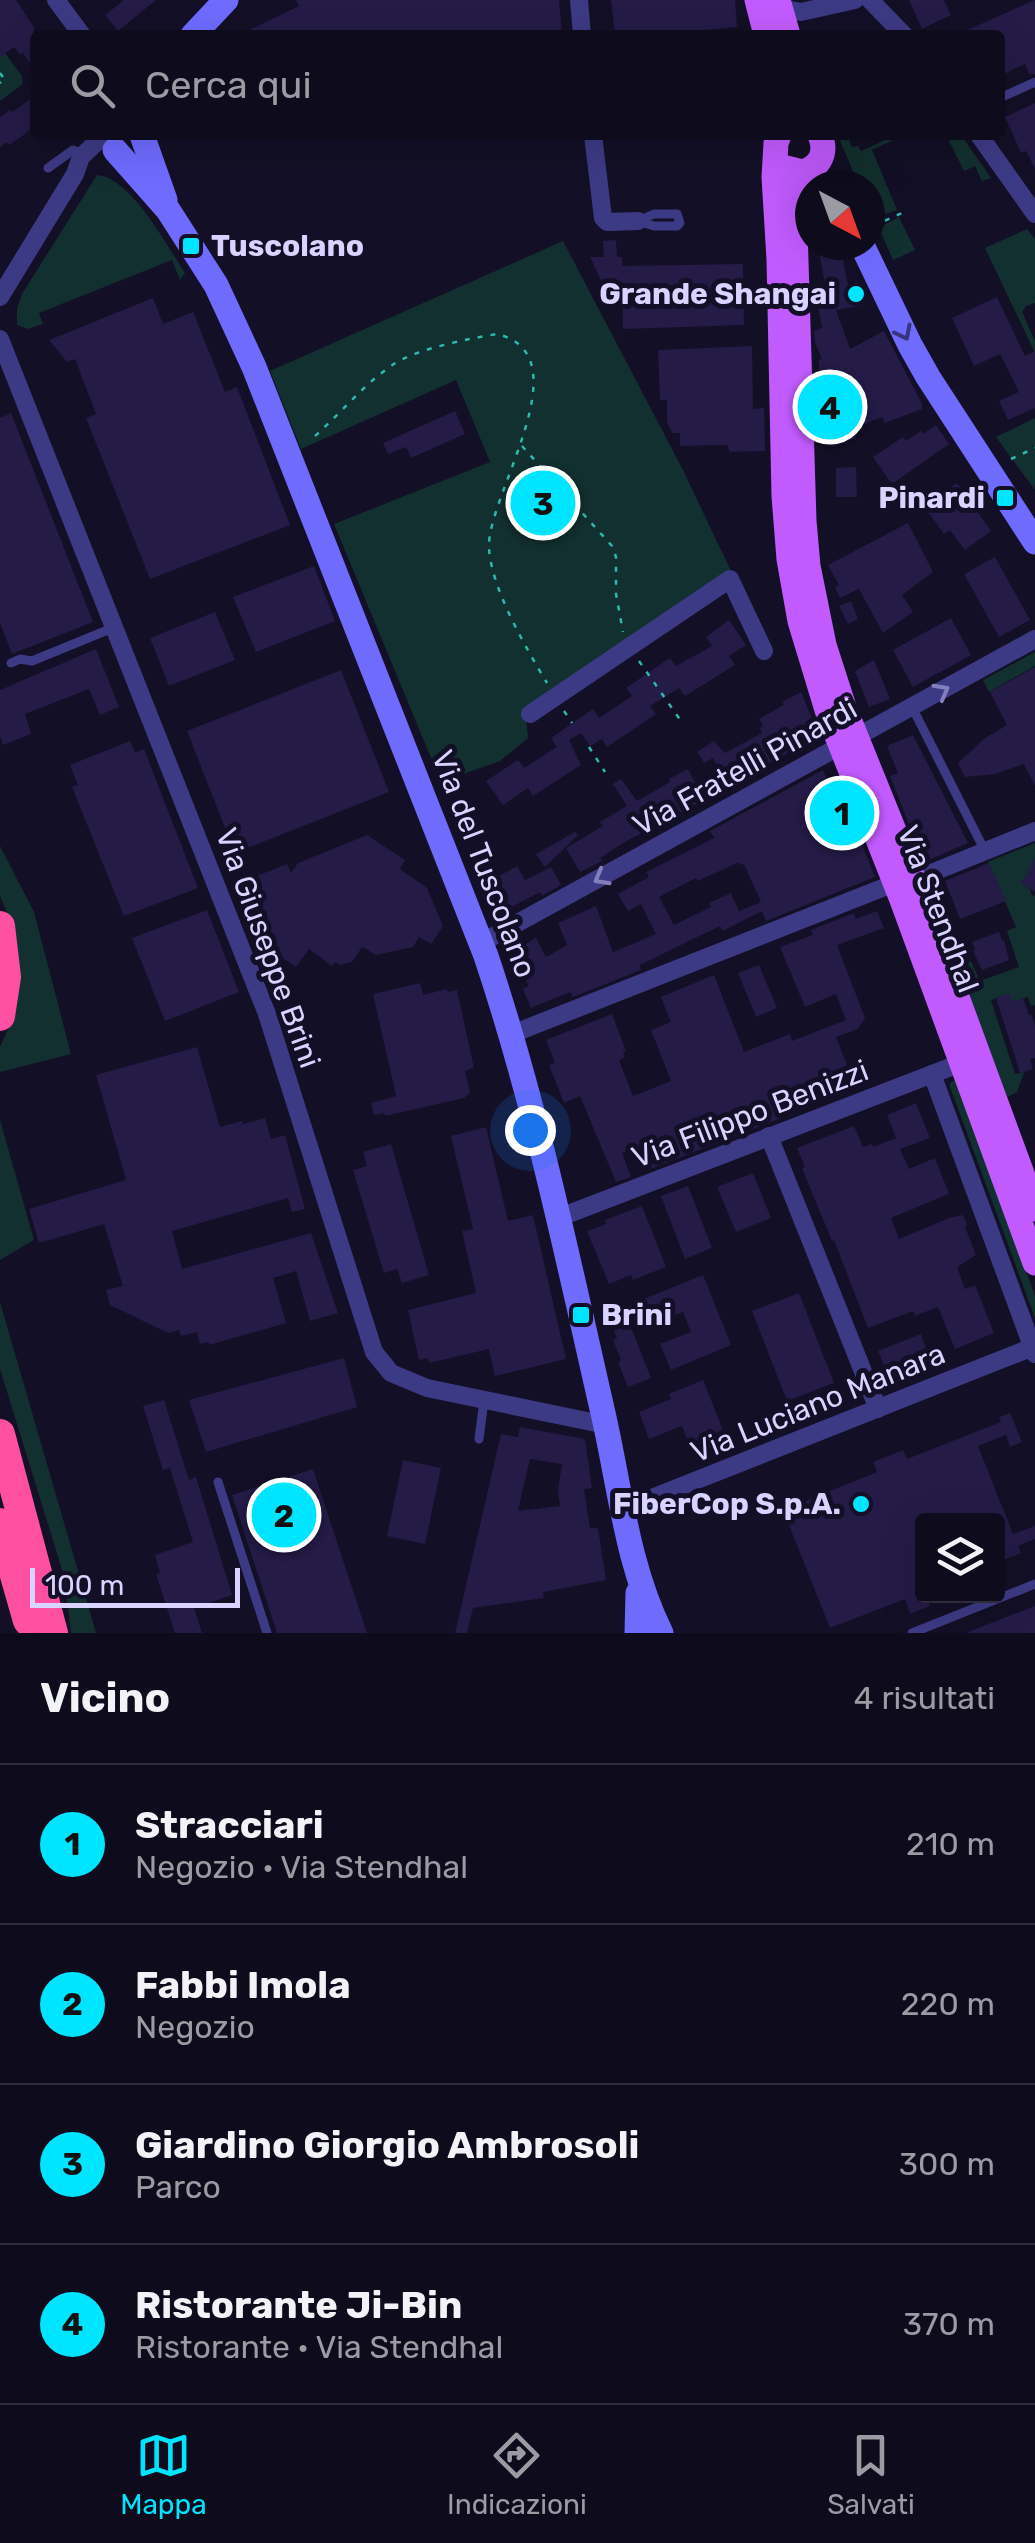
<!DOCTYPE html>
<html lang="it">
<head>
<meta charset="utf-8">
<style>
	body { margin:0; font-family:Rubik,sans-serif; background:#1c1929; color:#f1f3f6 }
	.controls { position:absolute; right:30px; bottom:30px; display:grid; overflow:hidden; border-radius:10px; box-shadow:0 10px 40px #0002 }
	.controls button { width:90px; height:90px; display:grid; place-items:center; padding:0; border:0; border-bottom:2px solid #2e2b3b; background:#0e0b1c; color:#f1f3f6; font:50px sans-serif }
	.compass { position:absolute; left:795px; top:170px; width:90px; height:90px; border-radius:50%; background:#0e0b1c; box-shadow:0 10px 40px #0002; rotate:139deg }
	.scale { position:absolute; left:30px; bottom:25px; width:210px; box-sizing:border-box; padding-left:10px; border:5px solid #d9d4ff; border-top:0; font-size:28px; line-height:35px; white-space:nowrap; color:#d9d4ff; -webkit-text-stroke:8px #130f26; paint-order:stroke }
	.you { position:absolute; left:530px; top:1130px; width:35px; height:35px; margin:-25px; border:8px solid #fff; border-radius:50%; background:#1a73e8; box-shadow:0 0 0 15px #1a73e833 }
	.badge { display:grid; place-items:center; width:65px; height:65px; border-radius:50%; background:#00e5ff; color:#111; font-size:32px; font-weight:700 }
	.pin { position:absolute; translate:-50% -50%; border:5px solid #fff; box-shadow:0 2px 10px #0006 }
	.list { margin:0; padding:0; list-style:none }
	h2 { display:flex; justify-content:space-between; align-items:center; height:130px; margin:0; padding:0 40px; font-size:42px }
	h2 small { font-size:32px; font-weight:400; color:#9b9ba3 }
	.list li { display:grid; grid-template-columns:65px 1fr auto; gap:30px; align-items:center; box-sizing:border-box; height:160px; padding:0 40px; border-top:2px solid #2e2b3b }
	.list b { display:block; font-size:38px; white-space:nowrap }
	.list p { margin:0; font-size:32px; white-space:nowrap; color:#9b9ba3 }
	.list em { font-size:32px; font-style:normal; color:#9b9ba3 }
	.icon { flex:none; width:55px; height:55px; fill:none; stroke:currentColor; stroke-width:2; stroke-linecap:round; stroke-linejoin:round }
	.map { position:relative; flex:none; width:1035px; height:1633px; overflow:hidden }
	.search { position:absolute; background:#0e0b1c; box-shadow:0 10px 40px #0002; left:30px; right:30px; top:30px; height:110px; display:flex; align-items:center; gap:25px; box-sizing:border-box; padding:0 35px; border-radius:10px; color:#9b9ba3; font-size:38px }
	.sheet { height:770px; background:#0e0b1c }
	nav { display:flex; justify-content:space-around; align-items:center; box-sizing:border-box; height:140px; border-top:2px solid #2e2b3b; background:#0e0b1c; font-size:28px; color:#9b9ba3 }
	nav a { display:grid; justify-items:center; gap:5px }
	nav .on { color:#00e5ff }
	.map>svg:first-child { display:block }
	.green { fill:#12302f }
	.building { fill:#241b47; fill-rule:evenodd }
	.lines { fill:none; stroke-linecap:round; stroke-linejoin:round }
	.path { stroke:#2fb8b0; stroke-width:2.5; stroke-dasharray:5 8; stroke-linecap:butt }
	.lane { stroke:#3d3a85; stroke-width:9 }
	.street { stroke:#3d3a85; stroke-width:18 }
	.secondary { stroke:#6f6bff; stroke-width:25 }
	.primary { stroke:#c25bff; stroke-width:25 }
	.highway { stroke:#ff4fa3; stroke-width:30 }
	.oneway { stroke:#38347d }
	.oneway2 { stroke:#837fbc }
	.poi-dot { fill:#00e5ff; stroke:#130f26; stroke-width:4 }
	.labels { text-anchor:middle; stroke-width:10; stroke-linejoin:round; paint-order:stroke }
	.poi-label { font-size:30px; font-weight:bold; fill:#d9d4ff; stroke:#130f26; text-anchor:end }
	.street-label { font-size:30px; fill:#d9d4ff; stroke:#130f26 }
</style>
</head>
<body>
<div class="map">
<svg width="1035" height="1633" viewBox="0 0 1035 1633">
	<rect width="100%" height="100%" fill="#130f26"/>
	<!-- green -->
	<g class="green">
		<path d="M5 53 22 76 23 84 0 101V57Z"/>
		<path d="M847 135 852 147 858 146 861 151 896 135H904L872 150 897 210 874 218 870 209V185H859L838 136Z"/>
		<path d="M946 135H961L991 178 982 181 975 166 964 171Z"/>
		<path d="M97 175C131 177 167 246 185 273L180 280 172 260 39 313 43 324 28 329 17 325V309L22 294Z"/>
		<path d="M899 217 915 250 893 260 879 228Z"/>
		<path d="M1027 229 1035 239V303L1026 306 1022 312 1035 341V353L985 248Z"/>
		<path d="M563 241 683 470 731 571 525 707 528 738 500 761 441 782 334 524 490 462 456 380 301 449 270 371Z"/>
		<path d="M1035 418V490L996 437Z"/>
		<path d="M1035 652V666L989 692 983 680Z"/>
		<path d="M1035 843V864L1021 883 1030 889 1032 896 1035 895V1005L1031 1006 1028 997 1012 1002 1009 994 991 1000 1015 1074 1024 1072 1017 1092 1007 1097 958 966 971 961 980 981 1019 967 1007 931 1016 927 988 862Z"/>
		<path d="M0 846 34 912 71 1054 0 1072V1047L9 1027 11 922 0 896Z"/>
		<path d="M956 1079 1035 1296V1318L950 1087V1083Z"/>
		<path d="M0 1120 34 1240 0 1260Z"/>
		<path d="M0 1302 96 1633H71L64 1576 0 1369Z"/>
	</g>
	<!-- building -->
	<g class="building">
		<path d="M0 0H16L35 29 33 31 35 34V71L23 53 20 55 14 47 0 57Z"/>
		<path d="M124 0H156L118 31 105 15Z"/>
		<path d="M296 0H559L562 35H239L299 6Z"/>
		<path d="M611 0H735L737 27 648 35H615Z"/>
		<path d="M909 0H944L951 15 922 29Z"/>
		<path d="M1035 0V74L1030 75 1025 64 1000 76V35H956Z"/>
		<path d="M35 96V127L9 145 7 142 0 147V117L10 110 12 112Z"/>
		<path d="M1035 103V169L1026 151 1021 153 1005 117Z"/>
		<path d="M616 240 617 257H622V266L743 264 744 325 623 329 622 295H608L590 257H604L603 241Z"/>
		<path d="M818 245H840L848 285 859 283 863 305 836 310 850 349 884 331 922 404V409L885 423 882 417 854 428 856 438 832 447 818 413 819 360 822 359 815 342 814 331 822 328 816 292 826 291Z"/>
		<path d="M997 297 1025 356 1035 351V408L1008 420 999 401 1019 392 1000 354 974 366 952 318Z"/>
		<path d="M153 298 163 324 193 312 225 392 237 387 290 525 150 579 86 418 96 414 75 359 67 362 49 340Z"/>
		<path d="M752 346 753 409 764 408 765 451 730 452 727 445 680 446V433H672L667 422V400H660L658 350Z"/>
		<path d="M455 411 465 434 411 458 406 447 388 454 383 443Z"/>
		<path d="M11 413 93 622 12 654 0 623V418Z"/>
		<path d="M936 425 949 444 892 484 873 457 903 437 906 441 921 431 923 434Z"/>
		<path d="M856 467 857 497H836V468Z"/>
		<path d="M957 483 991 531 965 550 950 530 944 534 923 505Z"/>
		<path d="M908 523 933 572 902 595 913 612 883 633 859 589 840 598 835 587 839 585 828 565Z"/>
		<path d="M995 557 1030 620 999 637 964 574Z"/>
		<path d="M314 566 335 621 256 652 233 597Z"/>
		<path d="M851 601 858 619 848 624 839 606Z"/>
		<path d="M215 612 235 660 169 686 150 638Z"/>
		<path d="M951 618 971 655 913 687 893 650Z"/>
		<path d="M729 620 746 645 729 656 735 665 685 696 679 688 650 706 656 714 607 747 602 739 590 746 581 733 569 740 581 765 533 796 528 788 503 805 486 781 518 760 524 768 557 747 551 738 593 709 599 718 632 696 626 688 670 658 676 666 712 646 706 637Z"/>
		<path d="M96 649 119 707 100 715 89 689 25 714 31 734 3 745 0 737V690Z"/>
		<path d="M874 660 890 699 869 707 855 671Z"/>
		<path d="M1035 667V786L1024 764 995 774 965 777 958 763 985 738 1007 725 990 692Z"/>
		<path d="M341 670 389 792 235 853 187 731Z"/>
		<path d="M801 692 819 735 756 771 749 758 721 773 713 758 704 763 697 752 714 741 725 753 762 733 760 728 763 726 759 719 784 705 782 702Z"/>
		<path d="M913 735 968 843 924 862 890 776 898 773 887 746Z"/>
		<path d="M130 741 135 753 144 749 198 888 124 916 72 787 78 785 70 765Z"/>
		<path d="M688 769 704 800 623 843 600 858 602 861 580 872 566 848 603 826 600 822 627 806 613 784 621 779 637 801 670 782 669 779Z"/>
		<path d="M823 770 854 845 861 842 875 877 766 921 762 911 723 931 720 926 640 965 641 970 573 997 570 992 531 1008 523 989 529 986 521 971 527 967 517 949 536 938 546 957 567 945 558 923 596 906 613 952 656 934 641 904 628 911 618 894 649 877 646 872 714 838 710 831ZM739 862 740 865 744 864 761 902 739 911 731 893 709 903 711 907 674 925 659 897 696 878 698 881Z"/>
		<path d="M575 832 578 835 545 867 536 854Z"/>
		<path d="M367 835 405 860 400 869 427 888 443 926 431 944 419 937 413 947 376 955 362 947 352 962 340 965 335 962 332 966 309 949 296 967 272 951 277 944 253 928 260 917 244 881 287 864 291 873 298 863Z"/>
		<path d="M1035 858V892L1021 883Z"/>
		<path d="M989 863 1006 901 960 919 945 881Z"/>
		<path d="M517 866 525 880 551 867 561 885 542 896 540 892 497 915 485 892 498 889 492 880Z"/>
		<path d="M207 910 239 992 165 1021 132 938Z"/>
		<path d="M877 911 884 928 837 945 865 1018 858 1029 836 1037 850 1073 776 1105 781 1118 650 1169 641 1146 622 1153 631 1177 616 1182 580 1096 564 1103 549 1065 555 1063 546 1040 612 1014 626 1051 623 1052 625 1057 619 1060 633 1096 671 1081 651 1030 671 1022 661 997 714 975 744 1052 790 1034 792 1041 846 1020 836 994 805 1007 780 947 813 935 811 930 854 913 856 919Z"/>
		<path d="M999 932 1002 941 1004 940 1009 960 982 970 973 951 975 950 972 942Z"/>
		<path d="M759 965 777 1008 756 1017 738 973Z"/>
		<path d="M420 983 423 995 447 989 448 992 457 990 474 1068 465 1071 470 1093 464 1098 385 1116 384 1113 374 1115 371 1103 396 1096 373 994Z"/>
		<path d="M1009 993 1012 1002 1023 998 1029 1015 1031 1014 1035 1025V1058L1030 1059 1033 1069 1020 1073 996 998Z"/>
		<path d="M197 1047 220 1127 242 1121 243 1124 265 1118 271 1139 285 1135 305 1209 292 1212 288 1198 172 1231 182 1269 311 1233 338 1313 310 1321 296 1271 273 1278 286 1323 209 1345 208 1342 200 1344 197 1332 181 1336 179 1330 168 1333 110 1305 106 1290 123 1286 104 1224 39 1243 29 1209 126 1180 96 1075Z"/>
		<path d="M916 1103 930 1138 900 1149 909 1169 935 1158 949 1194 891 1218 899 1239 949 1218 963 1215 967 1225 965 1227 976 1255 957 1267 965 1289 975 1285 994 1333 955 1349 938 1307 915 1316 913 1311 868 1328 834 1240 832 1241 802 1168 805 1167 797 1148 854 1126 863 1147 872 1144 873 1147 896 1138 887 1115Z"/>
		<path d="M486 1127 508 1221 533 1215 566 1359 495 1376 489 1349 429 1363 428 1358 419 1360 408 1310 476 1293 462 1231 473 1229 451 1136Z"/>
		<path d="M391 1144 429 1275 402 1283 397 1269 384 1273 353 1170 367 1166 363 1152Z"/>
		<path d="M753 1173 771 1218 736 1232 717 1187Z"/>
		<path d="M688 1186 712 1248 685 1259 661 1196Z"/>
		<path d="M642 1206 666 1267 633 1280 631 1275 609 1284 587 1231 606 1224 605 1220Z"/>
		<path d="M703 1275 731 1345 671 1370 660 1344 691 1332 683 1312 652 1324 641 1300Z"/>
		<path d="M799 1293 834 1383 787 1401 752 1311Z"/>
		<path d="M623 1307 651 1378 628 1387 618 1362 621 1360 613 1340 617 1338 607 1313Z"/>
		<path d="M921 1334 929 1357 888 1374 878 1351Z"/>
		<path d="M344 1358 357 1407 206 1452 189 1400Z"/>
		<path d="M703 1380 723 1430 689 1444 682 1426 649 1439 639 1412 671 1399 669 1394Z"/>
		<path d="M164 1400 189 1480 196 1477 232 1595 194 1608 202 1633H175L156 1574 160 1573 155 1555 193 1542 170 1468 163 1470 143 1406Z"/>
		<path d="M1010 1413 1022 1442 1010 1447 1006 1435 978 1446 1013 1534 1035 1526V1539L1018 1546 1021 1553 998 1562V1520H922V1596H926L930 1606 910 1614 905 1599 830 1628 783 1510 877 1472 873 1462 903 1450 907 1459 1001 1422 999 1417Z"/>
		<path d="M520 1427 585 1439 592 1488 584 1489 590 1528H598L606 1580 543 1592 544 1598 473 1608 467 1633H455L501 1434 518 1437ZM530 1459 562 1464 558 1490 560 1506 518 1511Z"/>
		<path d="M403 1460 441 1468 425 1544 387 1536Z"/>
		<path d="M313 1469 367 1633H277L232 1495Z"/>
		<path d="M1035 1606V1633H968V1632Z"/>
	</g>
	<g class="lines">
		<!-- path -->
		<g class="path">
			<path d="M0 73 5 80 0 83"/>
			<path d="M873 226 902 213"/>
			<path d="M315 436C341 413 362 386 391 366 414 349 468 339 497 334 585 355 486 497 489 548 491 588 526 648 547 683"/>
			<path d="M522 446 612 546 616 557V594L623 632"/>
			<path d="M1011 459 1035 448"/>
			<path d="M639 661 681 721"/>
			<path d="M564 711 572 723"/>
			<path d="M589 747 605 772"/>
		</g>
		<!-- lane -->
		<g class="lane">
			<path d="M1000 98 1035 82"/>
			<path d="M48 168 73 150 83 154"/>
			<path d="M654 214H677L680 223 677 226H654L638 221Z"/>
			<path d="M11 663 20 659 32 661 115 627"/>
			<path d="M912 707 985 851"/>
			<path d="M479 1439 484 1400"/>
			<path d="M218 1482 267 1633"/>
			<path d="M912 1633 1035 1584"/>
		</g>
		<!-- street -->
		<g class="street">
			<path d="M56 0 82 35"/>
			<path d="M579 0 582 35"/>
			<path d="M870 0 904 35"/>
			<path d="M781 13 791 10 801 12 855 0"/>
			<path d="M593 135 603 218 607 222 638 221"/>
			<path d="M979 135 1035 214"/>
			<path d="M0 297 75 174 81 157 104 135"/>
			<path d="M0 339 267 1014 374 1352 391 1373 427 1388 606 1425"/>
			<path d="M530 714 730 579 764 651"/>
			<path d="M914 880 1035 831"/>
			<path d="M481 943 1035 639"/>
			<path d="M512 1034 895 883"/>
			<path d="M932 1074 1035 1354"/>
			<path d="M769 1136 878 1409"/>
			<path d="M558 1218 961 1063"/>
			<path d="M623 1508 649 1499 1033 1347"/>
		</g>
		<!-- secondary -->
		<g class="secondary">
			<path d="M193 35 226 0"/>
			<path d="M142 135 165 200"/>
			<path d="M115 150 168 210 216 285 254 367 486 956C536 1105 568 1260 603 1413 620 1487 627 1565 661 1633"/>
			<path d="M794 196C800 185 811 181 823 185"/>
			<path d="M862 245 910 345 928 377 1035 542"/>
			<path d="M637 1633 638 1593"/>
		</g>
		<!-- primary -->
		<g class="primary">
			<path d="M757 0 766 35"/>
			<path d="M778 0 788 35"/>
			<path d="M779 135 776 143 774 177 779 259 784 496 789 559 800 621 828 713 902 900 1035 1263"/>
			<path d="M786 168 802 172C821 167 827 152 820 135"/>
			<path d="M800 172 794 196 804 521 808 566 824 645 844 707 914 880 1035 1209"/>
		</g>
		<!-- highway -->
		<g class="highway">
			<path d="M0 926 6 977 0 1016"/>
			<path d="M0 1434 53 1633"/>
			<path d="M0 1523 28 1621"/>
		</g>
	</g>
	<!-- one-way arrows -->
	<defs><path id="oneway-chevron" d="M-2-3.5L2.5 0L-2 3.5" fill="none" stroke-width="1.6" stroke-linecap="round" stroke-linejoin="round" transform="scale(2.5)"/></defs>
	<use class="oneway" href="#oneway-chevron" transform="translate(904 333) rotate(63)"/>
	<g class="oneway2">
		<use href="#oneway-chevron" transform="translate(942 691) rotate(-29)"/>
		<use href="#oneway-chevron" transform="translate(601 878) rotate(151)"/>
	</g>
	<!-- markers -->
	<g class="poi-dot">
		<rect x="181" y="236" width="20" height="20" rx="5"/>
		<circle cx="856" cy="294" r="10"/>
		<rect x="995" y="488" width="20" height="20" rx="5"/>
		<rect x="571" y="1305" width="20" height="20" rx="5"/>
		<circle cx="861" cy="1504" r="10"/>
	</g>
	<g class="labels">
		<!-- poi labels -->
		<g class="poi-label">
			<text x="211" y="256" text-anchor="start">Tuscolano</text>
			<text x="836" y="304">Grande Shangai</text>
			<text x="985" y="508">Pinardi</text>
			<text x="601" y="1325" text-anchor="start">Brini</text>
			<text x="841" y="1514">FiberCop S.p.A.</text>
		</g>
		<!-- street labels -->
		<g class="street-label">
			<text transform="translate(745 767) rotate(-29)" y="10">Via Fratelli Pinardi</text>
			<text transform="translate(484 864) rotate(69)" y="10">Via del Tuscolano</text>
			<text transform="translate(938 909) rotate(69)" y="10">Via Stendhal</text>
			<text transform="translate(268 948) rotate(70)" y="10">Via Giuseppe Brini</text>
			<text transform="translate(750 1114) rotate(-21)" y="10">Via Filippo Benizzi</text>
			<text transform="translate(818 1403) rotate(-22)" y="10">Via Luciano Manara</text>
		</g>
	</g>
</svg>
<div class="controls">
<button><svg class="icon" aria-label="layers" viewBox="0 0 24 24"><path d="M12 4l9 5-9 5-9-5zM3 14l9 5 9-5"/></svg></button>
</div>
<svg class="compass" viewBox="-18 -18 36 36"><path d="M0-13l5 13h-10z" fill="#e53935"/><path d="M0 13l5-13h-10z" fill="#9b9ba3"/></svg>
<div class="scale">100 m</div>
<div class="you"></div>
<div class="pin badge" style="left:842px;top:813px">1</div>
<div class="pin badge" style="left:284px;top:1515px">2</div>
<div class="pin badge" style="left:543px;top:503px">3</div>
<div class="pin badge" style="left:830px;top:407px">4</div>
<div class="search"><svg class="icon" aria-label="search" viewBox="0 0 24 24"><circle cx="10" cy="10" r="6"/><path d="M15 15l6 6"/></svg>Cerca qui</div>
</div>
<section class="sheet">
<h2>Vicino<small>4 risultati</small></h2>
<ul class="list">
<li><span class="badge">1</span><div><b>Stracciari</b><p>Negozio · Via Stendhal</p></div><em>210 m</em></li>
<li><span class="badge">2</span><div><b>Fabbi Imola</b><p>Negozio</p></div><em>220 m</em></li>
<li><span class="badge">3</span><div><b>Giardino Giorgio Ambrosoli</b><p>Parco</p></div><em>300 m</em></li>
<li><span class="badge">4</span><div><b>Ristorante Ji-Bin</b><p>Ristorante · Via Stendhal</p></div><em>370 m</em></li>
</ul>
</section>
<nav>
<a class="on"><svg class="icon" aria-label="map" viewBox="0 0 24 24"><path d="M3 6l6-2 6 2 6-2v14l-6 2-6-2-6 2zM9 4v14M15 6v14"/></svg>Mappa</a>
<a><svg class="icon" aria-label="directions" viewBox="0 0 24 24"><path d="M12 3l9 9-9 9-9-9zM9 14v-3h6M13 9l2 2-2 2"/></svg>Indicazioni</a>
<a><svg class="icon" aria-label="saved" viewBox="0 0 24 24"><path d="M7 4h10v16l-5-4-5 4z"/></svg>Salvati</a>
</nav>
</body>
</html>
